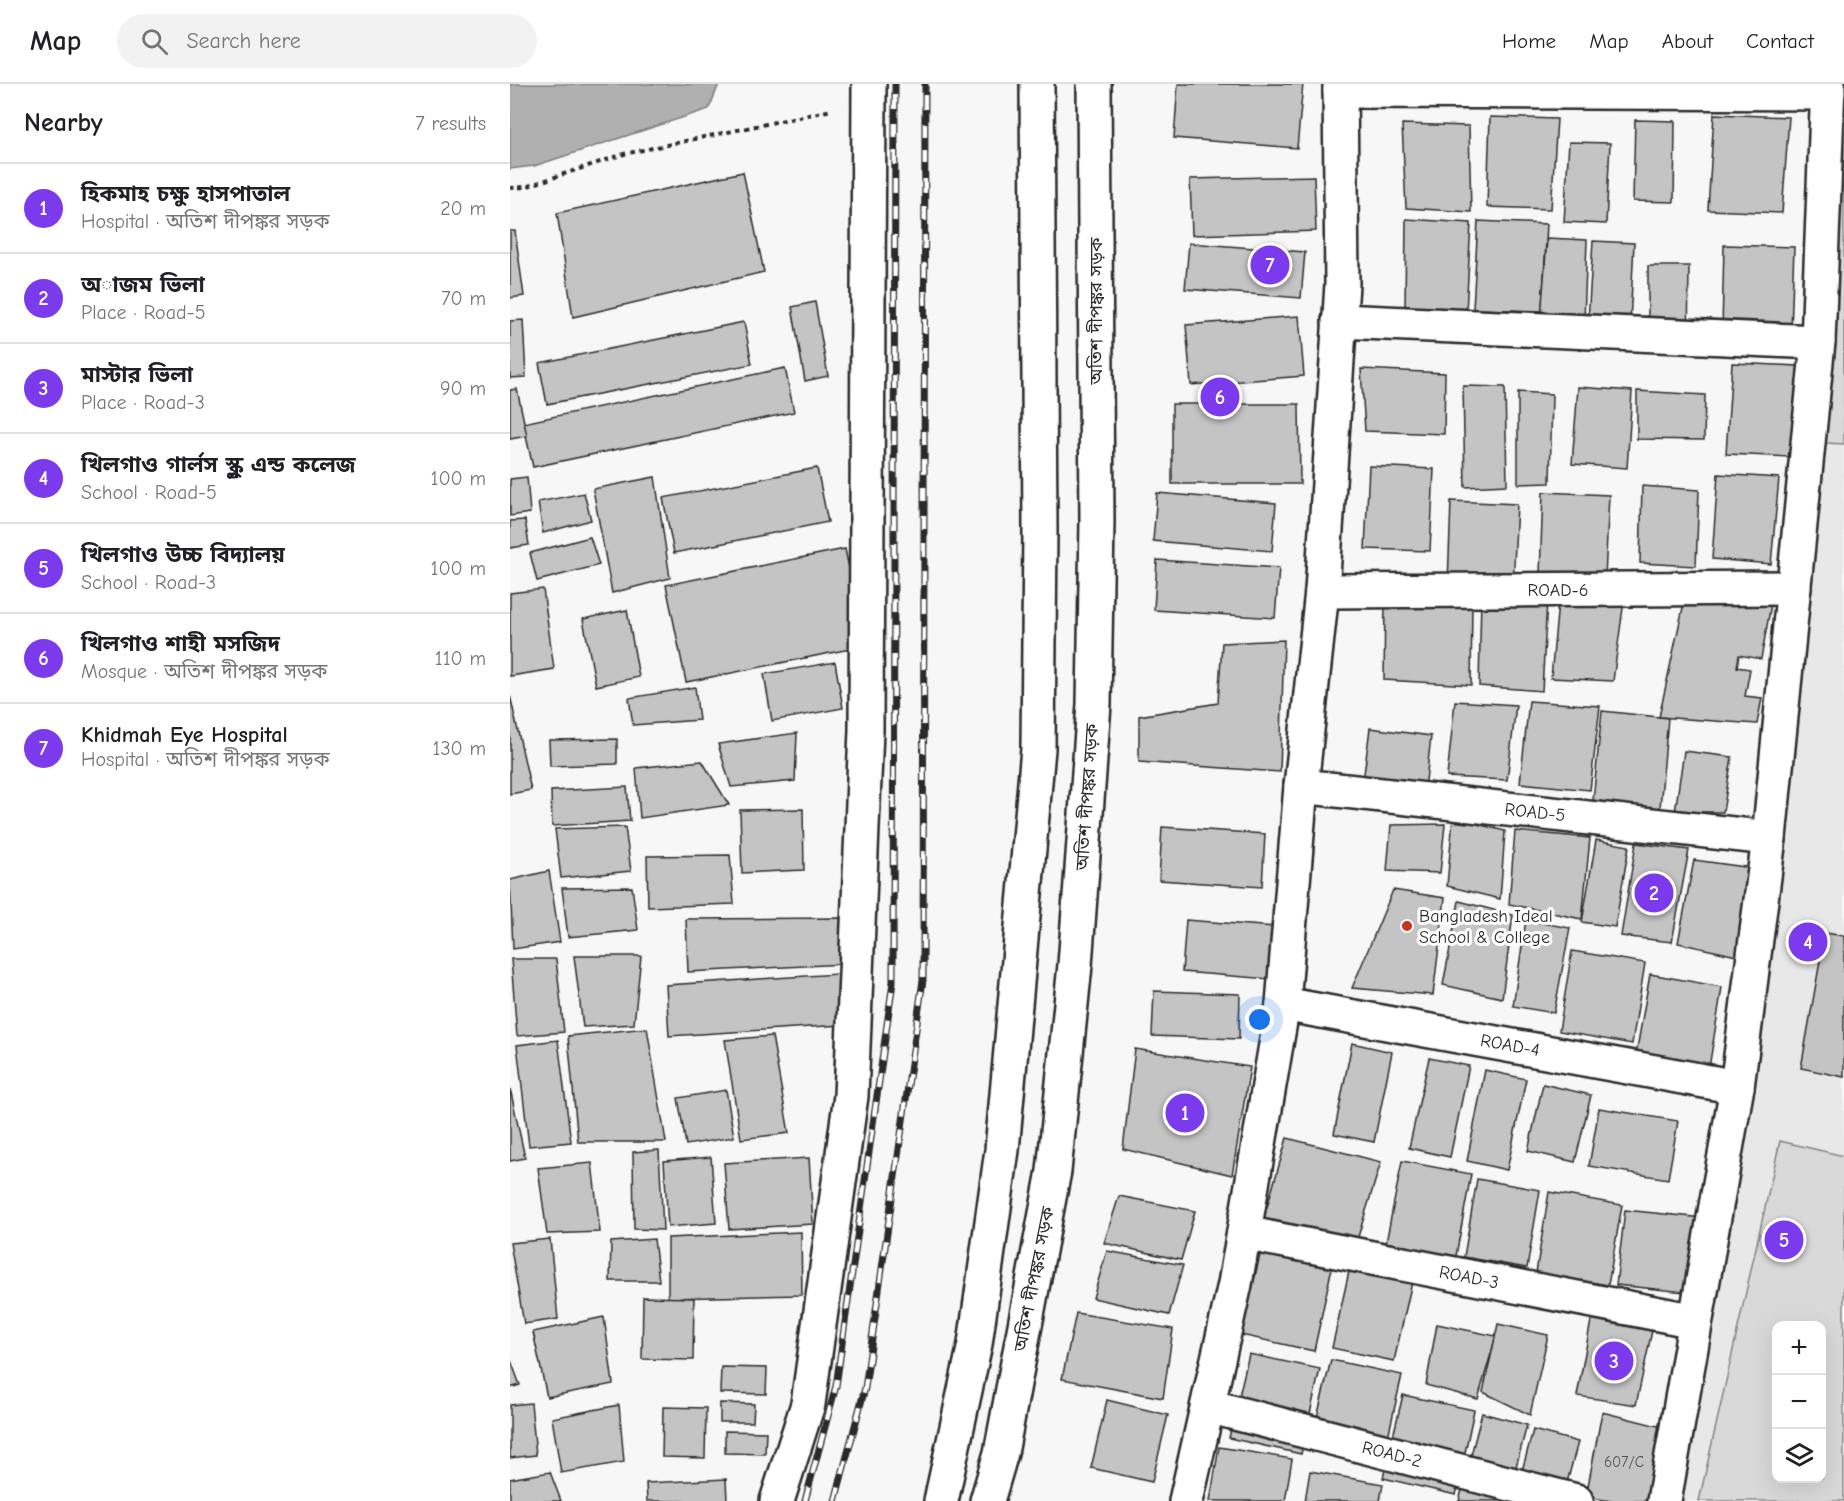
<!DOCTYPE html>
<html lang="en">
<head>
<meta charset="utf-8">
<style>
	body { margin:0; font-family:"Comic Neue","Noto Sans Bengali",sans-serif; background:#f2f2f2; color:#202124 }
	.controls { position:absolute; right:18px; bottom:18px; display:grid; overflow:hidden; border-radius:12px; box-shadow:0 6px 24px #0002 }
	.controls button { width:54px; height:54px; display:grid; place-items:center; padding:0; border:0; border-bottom:2px solid #e0e0e0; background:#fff; color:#202124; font:30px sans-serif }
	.you { position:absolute; left:750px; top:936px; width:21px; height:21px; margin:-15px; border:4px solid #fff; border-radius:50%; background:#1a73e8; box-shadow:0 0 0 9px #1a73e833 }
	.badge { display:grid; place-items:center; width:39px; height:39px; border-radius:50%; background:#7c3aed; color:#fff; font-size:20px; font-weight:700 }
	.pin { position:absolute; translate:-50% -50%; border:3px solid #fff; box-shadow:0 2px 6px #0006 }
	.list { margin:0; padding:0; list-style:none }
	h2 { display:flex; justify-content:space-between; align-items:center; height:78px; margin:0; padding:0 24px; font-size:26px }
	h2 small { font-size:20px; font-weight:400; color:#757577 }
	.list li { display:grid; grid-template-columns:39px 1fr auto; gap:18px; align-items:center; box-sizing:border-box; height:90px; padding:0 24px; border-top:2px solid #e0e0e0 }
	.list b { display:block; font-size:22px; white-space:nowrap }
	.list p { margin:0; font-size:20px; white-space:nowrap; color:#757577 }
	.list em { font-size:20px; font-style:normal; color:#757577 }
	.icon { flex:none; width:33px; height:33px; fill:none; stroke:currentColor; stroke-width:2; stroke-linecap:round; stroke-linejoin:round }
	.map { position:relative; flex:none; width:1334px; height:1417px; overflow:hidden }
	header { display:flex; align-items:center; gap:36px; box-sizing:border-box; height:84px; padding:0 30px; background:#fff; border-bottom:2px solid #e0e0e0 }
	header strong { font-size:28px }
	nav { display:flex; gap:33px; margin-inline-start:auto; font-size:21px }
	.search { width:420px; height:54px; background:#f2f2f2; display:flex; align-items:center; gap:15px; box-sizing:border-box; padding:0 21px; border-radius:33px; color:#757577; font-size:22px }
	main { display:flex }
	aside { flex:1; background:#fff }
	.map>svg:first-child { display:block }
	.built { fill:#e8e8e8; fill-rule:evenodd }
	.green { fill:#d9d9d9; stroke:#828282; stroke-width:1.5; fill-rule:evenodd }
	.water { fill:#b0b0b0; stroke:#7b7b7b; stroke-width:1.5 }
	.building { fill:#c4c4c4; stroke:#2b2b2b; stroke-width:1.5 }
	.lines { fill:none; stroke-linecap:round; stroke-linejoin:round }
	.minor-casing { stroke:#2b2b2b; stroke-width:38 }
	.major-casing { stroke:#2b2b2b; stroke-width:38 }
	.path { stroke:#2b2b2b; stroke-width:4; stroke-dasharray:4.5 4.5; stroke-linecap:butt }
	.minor { stroke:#fff; stroke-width:33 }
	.major { stroke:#fff; stroke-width:33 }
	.rail-casing { stroke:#2b2b2b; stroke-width:7 }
	.rail { stroke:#fff; stroke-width:4.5; stroke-dasharray:14; stroke-linecap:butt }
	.poi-dot { fill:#c8321e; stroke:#fff; stroke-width:2 }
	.labels { text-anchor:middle; stroke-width:6; stroke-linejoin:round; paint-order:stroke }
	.number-label { font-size:15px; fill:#515151 }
	.street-label { font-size:18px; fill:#2b2b2b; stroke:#fff }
	.poi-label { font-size:18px; fill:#2b2b2b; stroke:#fff; text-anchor:start }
</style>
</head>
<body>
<header>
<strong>Map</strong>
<div class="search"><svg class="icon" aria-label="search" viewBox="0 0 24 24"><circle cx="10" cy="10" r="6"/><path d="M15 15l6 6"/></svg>Search here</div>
<nav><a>Home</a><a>Map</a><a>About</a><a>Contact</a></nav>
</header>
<main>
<aside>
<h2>Nearby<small>7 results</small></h2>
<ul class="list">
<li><span class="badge">1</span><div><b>হিকমাহ চক্ষু হাসপাতাল</b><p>Hospital · অতিশ দীপঙ্কর সড়ক</p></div><em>20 m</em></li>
<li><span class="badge">2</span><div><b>অাজম ভিলা</b><p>Place · Road-5</p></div><em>70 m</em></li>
<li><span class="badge">3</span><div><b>মাস্টার ভিলা</b><p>Place · Road-3</p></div><em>90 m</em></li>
<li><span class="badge">4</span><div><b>খিলগাও গার্লস স্কুল এন্ড কলেজ</b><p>School · Road-5</p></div><em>100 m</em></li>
<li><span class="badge">5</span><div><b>খিলগাও উচ্চ বিদ্যালয়</b><p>School · Road-3</p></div><em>100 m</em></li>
<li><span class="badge">6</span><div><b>খিলগাও শাহী মসজিদ</b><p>Mosque · অতিশ দীপঙ্কর সড়ক</p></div><em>110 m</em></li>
<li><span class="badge">7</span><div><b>Khidmah Eye Hospital</b><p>Hospital · অতিশ দীপঙ্কর সড়ক</p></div><em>130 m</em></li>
</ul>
</aside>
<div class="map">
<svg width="1334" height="1417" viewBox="0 0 1334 1417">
	<rect width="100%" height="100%" fill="#f7f7f7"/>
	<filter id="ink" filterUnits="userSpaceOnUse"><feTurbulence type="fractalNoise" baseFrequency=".0167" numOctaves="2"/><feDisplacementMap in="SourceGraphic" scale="12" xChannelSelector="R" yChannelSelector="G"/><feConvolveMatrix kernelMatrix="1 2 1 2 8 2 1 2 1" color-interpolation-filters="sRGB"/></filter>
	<g filter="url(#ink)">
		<!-- built -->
		<path class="built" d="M1334 0V1417H1151L1239 1050 1316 359ZM1266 1242H1312V1394H1266Z"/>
		<!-- green -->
		<g class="green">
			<path d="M1328 52H1334V360L1316 359Z"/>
			<path d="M1270 1057 1334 1072V1417H1189ZM1266 1242H1312V1394H1266Z"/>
		</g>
		<!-- water -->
		<path class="water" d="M0 0H209L199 25 24 82 0 85Z"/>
		<!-- building -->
		<g class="building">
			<path d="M668 0H793L787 64 664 54Z"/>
			<path d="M1204 30 1279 33 1272 129 1198 126Z"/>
			<path d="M980 33 1047 35 1041 125 977 123Z"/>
			<path d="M1125 36 1165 37 1164 118 1123 117Z"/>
			<path d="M892 40 959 42 961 128 896 124Z"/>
			<path d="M1059 58 1100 59 1096 140 1054 138Z"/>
			<path d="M233 88 254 188 63 233 47 129Z"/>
			<path d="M804 92 806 147 682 151 680 95Z"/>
			<path d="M896 135 961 139 956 228 895 225Z"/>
			<path d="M968 137 1037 140 1032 227 963 225Z"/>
			<path d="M0 147H5L14 212 0 214Z"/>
			<path d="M1037 154 1077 156 1074 236 1031 234Z"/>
			<path d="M1083 157 1124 159 1120 240 1078 237Z"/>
			<path d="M679 159 795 168 791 214 675 205Z"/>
			<path d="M1214 161 1284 163 1281 248 1212 246Z"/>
			<path d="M1138 182H1179L1178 265 1138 261Z"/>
			<path d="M305 218 318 292 295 297 282 223Z"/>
			<path d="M789 232 794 292 681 301 676 241Z"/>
			<path d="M13 236 16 293 0 294V237Z"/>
			<path d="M234 238 242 280 37 320 29 279Z"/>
			<path d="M1222 279 1289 282 1280 373 1216 370Z"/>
			<path d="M275 284 284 328 23 383 13 339Z"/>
			<path d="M851 285 935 289 934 350 855 347Z"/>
			<path d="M953 302 995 303 997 401 955 403Z"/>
			<path d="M1068 303 1122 307 1117 384 1062 380Z"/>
			<path d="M7 305 17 352 0 355V306Z"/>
			<path d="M1127 307 1195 311 1194 356 1127 355Z"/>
			<path d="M1008 308 1042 310 1040 399 1008 400Z"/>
			<path d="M662 320H789L790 400H662Z"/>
			<path d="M859 382 924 385 920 467 855 465Z"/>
			<path d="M307 384 318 438 164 469 153 414Z"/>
			<path d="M1208 390 1269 394 1261 480 1202 475Z"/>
			<path d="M17 393 20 429 0 432V395Z"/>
			<path d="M145 393 160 494 102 509 83 405Z"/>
			<path d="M1132 402 1189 406 1186 482 1130 479Z"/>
			<path d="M1033 408 1099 411 1095 493 1030 491Z"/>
			<path d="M74 409 81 436 33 449 28 418Z"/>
			<path d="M647 409 766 419 762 467 643 457Z"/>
			<path d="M941 417 1007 420 1003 502 938 500Z"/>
			<path d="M15 436 19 461 0 464V437Z"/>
			<path d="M80 453 89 481 27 497 20 469Z"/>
			<path d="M335 465 355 562 176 598 156 501Z"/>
			<path d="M647 476 769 484 765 534 644 526Z"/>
			<path d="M33 505 44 585 0 592V509Z"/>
			<path d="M1177 505 1261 520 1251 575 1229 571 1227 583 1240 585 1235 612 1252 614 1247 640 1149 633Z"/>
			<path d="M1049 508 1115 509 1103 597 1041 594Z"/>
			<path d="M971 513 1037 516 1032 607 969 602Z"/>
			<path d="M875 518 962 520 961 601 874 596Z"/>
			<path d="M117 526 129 593 86 602 73 535Z"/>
			<path d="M774 556 770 688 629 678V632L708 619 712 559Z"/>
			<path d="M325 578 333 624 262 637 254 590Z"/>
			<path d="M185 603 189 636 123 641 119 614Z"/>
			<path d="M0 611 21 706 0 710Z"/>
			<path d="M945 617 1006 621 997 696 937 693Z"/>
			<path d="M1019 617 1090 622 1080 706 1010 699Z"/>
			<path d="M1092 627 1158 634 1150 724 1083 717Z"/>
			<path d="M860 644 921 652 915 706 853 698Z"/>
			<path d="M287 649 285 697 221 703 208 660Z"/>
			<path d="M107 655V680L40 682 39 656Z"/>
			<path d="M1174 667 1222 673 1213 728H1165Z"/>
			<path d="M192 677 219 721 130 734 126 684Z"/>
			<path d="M117 703 120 737 42 742 41 707Z"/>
			<path d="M293 725 294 786 232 789 230 726Z"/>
			<path d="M943 734 995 747 990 815 937 802Z"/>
			<path d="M935 740 930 789 877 787 881 741Z"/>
			<path d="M115 743 121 787 51 794 45 745Z"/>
			<path d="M652 743 755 750 752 803 649 796Z"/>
			<path d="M1005 747 1080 754 1072 835 999 820Z"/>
			<path d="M1086 756 1119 762 1105 843 1072 838Z"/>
			<path d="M1126 759 1179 766 1162 858 1111 852Z"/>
			<path d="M220 771 224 820 138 823 137 772Z"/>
			<path d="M1184 776 1242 784 1227 872 1168 859Z"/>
			<path d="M39 787 50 858 3 865 0 796Z"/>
			<path d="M122 803 128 846 58 853 52 804Z"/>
			<path d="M883 806 935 814 923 911 842 904Z"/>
			<path d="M949 817 1003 831 992 914 933 901Z"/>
			<path d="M339 834 334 880 178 888 176 835Z"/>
			<path d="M676 836 765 843 760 895 672 888Z"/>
			<path d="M1016 836 1060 844 1044 929 1003 922Z"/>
			<path d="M1315 849 1334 852V993L1291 984Z"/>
			<path d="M1062 867 1135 879 1122 960 1049 947Z"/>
			<path d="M64 872H131L124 940 73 943Z"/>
			<path d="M1 875H46L54 948 7 952Z"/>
			<path d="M328 890 332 941 159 952 156 901Z"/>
			<path d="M1140 890 1212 903 1199 984 1126 971Z"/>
			<path d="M644 907 730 910 729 955 642 952Z"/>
			<path d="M137 944 156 1058H68L58 952Z"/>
			<path d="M262 952 279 1049 231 1055 215 956Z"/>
			<path d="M48 956 61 1058 19 1062 7 961Z"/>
			<path d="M842 959 882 968 864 1058 824 1050Z"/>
			<path d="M625 965 740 983 722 1091 613 1065Z"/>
			<path d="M919 974 959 982 940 1073 899 1064Z"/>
			<path d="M975 986 1016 995 997 1086 957 1077Z"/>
			<path d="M1033 1000 1081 1011 1065 1078 1018 1067Z"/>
			<path d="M0 1004 15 1074 0 1077Z"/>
			<path d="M216 1006 224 1053 176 1061 168 1014Z"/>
			<path d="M1089 1024 1168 1037 1158 1095 1079 1082Z"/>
			<path d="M777 1054 871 1078 843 1169 752 1140Z"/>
			<path d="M149 1066 153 1146 124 1145 123 1068Z"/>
			<path d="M201 1073 206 1139 158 1143 154 1077Z"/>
			<path d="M299 1074 303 1140 219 1145 214 1079Z"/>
			<path d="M892 1077 961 1090 946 1172 876 1159Z"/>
			<path d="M82 1079 90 1148 37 1150 28 1084Z"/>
			<path d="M967 1095 1030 1106 1017 1184 954 1173Z"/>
			<path d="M1039 1108 1112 1121 1098 1201 1026 1189Z"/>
			<path d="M609 1112 685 1127 671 1176 594 1159Z"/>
			<path d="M1115 1126 1193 1134 1185 1209 1106 1201Z"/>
			<path d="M291 1148 292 1211 158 1214V1154Z"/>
			<path d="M40 1155 48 1235 14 1240 0 1159Z"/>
			<path d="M144 1155 149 1197H100L101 1158Z"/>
			<path d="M597 1167 673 1181 659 1231 583 1214Z"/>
			<path d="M751 1167 822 1183 804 1267 731 1251Z"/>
			<path d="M840 1183 902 1198 884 1277 822 1264Z"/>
			<path d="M133 1213 184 1214 183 1276 132 1275Z"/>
			<path d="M1083 1226 1143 1242 1126 1321 1067 1312Z"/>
			<path d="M566 1229 663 1245 653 1314 552 1295Z"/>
			<path d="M94 1233 103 1300 37 1313 23 1248Z"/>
			<path d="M927 1240 986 1252 968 1315 916 1301Z"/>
			<path d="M988 1240 1038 1251 1020 1331 973 1308Z"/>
			<path d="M739 1270 810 1285 791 1370 719 1354Z"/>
			<path d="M0 1274 10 1301 0 1304Z"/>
			<path d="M821 1276 892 1291 873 1375 801 1358Z"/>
			<path d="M211 1283 257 1284 256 1310 210 1309Z"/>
			<path d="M893 1311 964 1326 946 1411 873 1394Z"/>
			<path d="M597 1316 658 1331 642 1398 581 1384Z"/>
			<path d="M21 1319 26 1371 0 1374V1321Z"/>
			<path d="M210 1319 244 1320 243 1338H210Z"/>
			<path d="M109 1321 114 1378 51 1389 42 1334Z"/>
			<path d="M153 1323 196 1324 195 1374 152 1373Z"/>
			<path d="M1092 1328 1152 1343 1137 1417H1101L1076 1413Z"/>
			<path d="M972 1329 1017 1341 997 1417H949Z"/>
			<path d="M1023 1346 1068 1358 1052 1417H1004Z"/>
			<path d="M215 1347 256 1348 255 1370 215 1369Z"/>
			<path d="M709 1363 782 1375 775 1417H700Z"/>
			<path d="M800 1387 873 1400 870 1417H795Z"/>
			<path d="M40 1388 51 1417H0V1395Z"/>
			<path d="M216 1395 217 1417H137L136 1399Z"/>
		</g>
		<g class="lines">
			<defs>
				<g id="minor">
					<path d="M830 7 1318 9"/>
					<path d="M829 237 1308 258"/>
					<path d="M812 507 1284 504"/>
					<path d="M791 702 1259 754"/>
					<path d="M773 920 1227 1003"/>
					<path d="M734 1149 1185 1237"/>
					<path d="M698 1322 1066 1417"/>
					<path d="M267 1417 298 1320 341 1012 356 646 359 0"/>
					<path d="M676 1417 725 1200 773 920 791 702 812 507 832 200 830 0"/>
					<path d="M1154 1417 1227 1003 1259 754 1308 258 1318 0"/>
				</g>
				<g id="major">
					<path d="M431 1417 465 1260 492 1066 528 665 530 445 527 0"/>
					<path d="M477 1417 491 1369 544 1087 565 881 584 620 587 437 584 0"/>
				</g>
			</defs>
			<!-- minor casing -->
			<use href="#minor" class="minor-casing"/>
			<!-- major casing -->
			<use href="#major" class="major-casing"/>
			<!-- path -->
			<path class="path" d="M0 104 15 103 114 70 322 26"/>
			<!-- minor -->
			<use href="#minor" class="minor"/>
			<!-- major -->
			<use href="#major" class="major"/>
			<defs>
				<g id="rail">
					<path d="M295 1417 326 1302 383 898 385 0"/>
					<path d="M325 1417 355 1304 413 896 415 0"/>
				</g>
			</defs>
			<!-- rail casing -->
			<use href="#rail" class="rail-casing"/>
			<!-- rail -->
			<use href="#rail" class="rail"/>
		</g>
	</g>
	<!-- markers -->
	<circle class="poi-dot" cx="897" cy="842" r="6"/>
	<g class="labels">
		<!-- number labels -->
		<g class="number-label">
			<text x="1114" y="1383">607/C</text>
		</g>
		<!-- street labels -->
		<g class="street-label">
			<text transform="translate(586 227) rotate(-90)" y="6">অতিশ দীপঙ্কর সড়ক</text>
			<text x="1048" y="512">ROAD-6</text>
			<text transform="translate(577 713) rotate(-86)" y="6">অতিশ দীপঙ্কর সড়ক</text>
			<text transform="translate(1025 728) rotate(6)" y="6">ROAD-5</text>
			<text transform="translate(1000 961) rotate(10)" y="6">ROAD-4</text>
			<text transform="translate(959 1193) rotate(11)" y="6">ROAD-3</text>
			<text transform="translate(524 1195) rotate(-79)" y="6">অতিশ দীপঙ্কর সড়ক</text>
			<text transform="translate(882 1370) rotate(14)" y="6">ROAD-2</text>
		</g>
		<!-- poi labels -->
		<g class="poi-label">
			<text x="909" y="838">Bangladesh Ideal<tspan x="909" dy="21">School &amp; College</tspan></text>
		</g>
	</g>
</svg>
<div class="controls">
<button>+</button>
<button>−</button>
<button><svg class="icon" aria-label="layers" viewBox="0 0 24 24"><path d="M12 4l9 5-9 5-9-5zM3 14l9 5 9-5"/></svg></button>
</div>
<div class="you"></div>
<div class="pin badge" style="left:675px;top:1029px">1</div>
<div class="pin badge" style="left:1144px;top:809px">2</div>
<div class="pin badge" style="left:1104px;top:1277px">3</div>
<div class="pin badge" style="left:1298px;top:858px">4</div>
<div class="pin badge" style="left:1274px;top:1156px">5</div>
<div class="pin badge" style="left:710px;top:313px">6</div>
<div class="pin badge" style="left:760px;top:181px">7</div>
</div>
</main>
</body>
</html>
